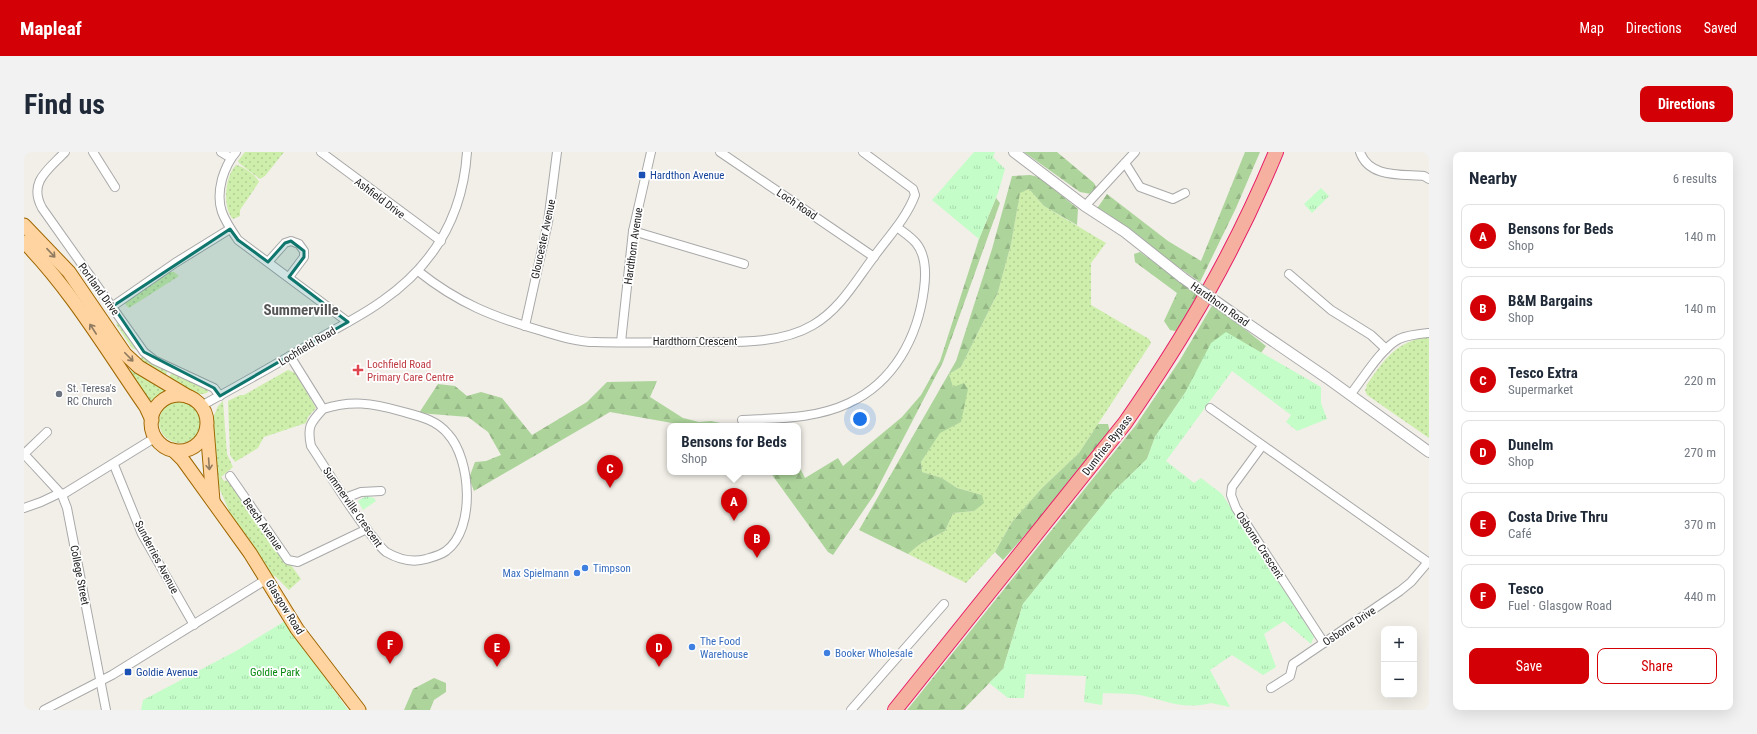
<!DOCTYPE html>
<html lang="en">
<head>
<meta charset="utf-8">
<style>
	body { margin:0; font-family:"Roboto Condensed",sans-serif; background:#f2f2f3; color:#1f2937 }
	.controls { position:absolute; right:12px; bottom:12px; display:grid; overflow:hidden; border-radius:8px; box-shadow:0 4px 16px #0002 }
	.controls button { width:36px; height:36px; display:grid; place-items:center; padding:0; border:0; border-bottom:1px solid #e0e1e3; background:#fff; color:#1f2937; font:20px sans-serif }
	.you { position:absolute; left:836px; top:267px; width:14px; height:14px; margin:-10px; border:3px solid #fff; border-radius:50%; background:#1a73e8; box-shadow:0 0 0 6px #1a73e833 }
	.badge { display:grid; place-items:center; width:26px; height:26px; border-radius:50%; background:#d30005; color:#fff; font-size:13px; font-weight:700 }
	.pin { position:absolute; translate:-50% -33px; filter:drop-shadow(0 1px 2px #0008) }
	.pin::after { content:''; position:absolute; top:21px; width:14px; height:12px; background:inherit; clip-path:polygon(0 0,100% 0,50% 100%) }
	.popup { position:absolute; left:643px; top:271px; width:134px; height:52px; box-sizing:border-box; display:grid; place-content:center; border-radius:8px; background:#fff; filter:drop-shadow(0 1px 3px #0005); font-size:13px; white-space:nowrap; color:#747a83 }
	.popup b { font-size:15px; color:#1f2937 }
	.popup::after { content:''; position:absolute; left:50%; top:100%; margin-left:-8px; border:8px solid transparent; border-top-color:#fff }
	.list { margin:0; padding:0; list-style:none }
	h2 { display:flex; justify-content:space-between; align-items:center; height:52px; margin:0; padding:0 16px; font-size:17px }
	h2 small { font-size:13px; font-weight:400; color:#747a83 }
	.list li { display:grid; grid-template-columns:26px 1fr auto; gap:12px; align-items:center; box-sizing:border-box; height:64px; margin:0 8px 8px; padding:0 8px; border:1px solid #e0e1e3; border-radius:8px }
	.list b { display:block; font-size:15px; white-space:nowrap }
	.list p { margin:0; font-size:13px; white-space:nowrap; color:#747a83 }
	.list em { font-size:13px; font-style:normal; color:#747a83 }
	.actions { display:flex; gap:8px; padding:12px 16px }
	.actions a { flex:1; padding:9px 0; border:1px solid #d30005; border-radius:8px; text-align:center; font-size:14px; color:#d30005 }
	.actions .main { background:#d30005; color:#fff }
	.map { position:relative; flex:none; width:1405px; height:558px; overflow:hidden; border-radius:8px }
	header { display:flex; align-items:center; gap:24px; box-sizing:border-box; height:56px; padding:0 20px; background:#d30005; color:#fff }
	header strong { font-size:19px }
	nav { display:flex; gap:22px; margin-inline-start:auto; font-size:14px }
	.intro { display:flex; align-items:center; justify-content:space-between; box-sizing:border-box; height:96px; padding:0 24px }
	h1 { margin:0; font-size:28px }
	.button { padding:10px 18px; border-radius:8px; background:#d30005; color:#fff; font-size:14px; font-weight:700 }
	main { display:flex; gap:24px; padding:0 24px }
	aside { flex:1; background:#fff; border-radius:8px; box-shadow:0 4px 16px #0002 }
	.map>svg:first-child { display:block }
	.grass { fill:url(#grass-dots) }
	.forest { fill:url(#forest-firs) }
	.park { fill:url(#park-tufts) }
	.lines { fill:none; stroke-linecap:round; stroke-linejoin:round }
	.minor-casing { stroke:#a9a9a9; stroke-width:10 }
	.tertiary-casing { stroke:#a9a9a9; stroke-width:12 }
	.primary-casing { stroke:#9f6700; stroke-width:15 }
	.trunk-casing { stroke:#e61f68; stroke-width:16 }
	.minor { stroke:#fff; stroke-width:8 }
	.tertiary { stroke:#fff; stroke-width:10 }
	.primary { stroke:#ffd4a0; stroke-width:13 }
	.trunk { stroke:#f6b0a0; stroke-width:14 }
	.tertiary-bridge-casing { stroke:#a9a9a9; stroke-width:12; stroke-linecap:butt }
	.tertiary-bridge { stroke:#fff; stroke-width:10 }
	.oneway { stroke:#907b61 }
	.marked { fill:#0f766e; fill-opacity:0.2; stroke:#0f766e; stroke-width:3; stroke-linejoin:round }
	.transit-dot { fill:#1a4fb4; stroke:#fff; stroke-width:1.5 }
	.health-dot { fill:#e0444e; stroke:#fff; stroke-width:1.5 }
	.worship-dot { fill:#6b7280; stroke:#fff; stroke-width:1.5 }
	.shop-dot { fill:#3f7fe0; stroke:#fff; stroke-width:1.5 }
	.labels { text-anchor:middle; stroke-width:3.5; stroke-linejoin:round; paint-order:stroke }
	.transit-label { font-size:11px; fill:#164399; stroke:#fff; text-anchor:start }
	.street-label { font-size:11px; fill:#222; stroke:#fff }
	.health-label { font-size:11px; fill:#be3a42; stroke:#fff; text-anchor:start }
	.worship-label { font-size:11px; fill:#5b616d; stroke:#fff; text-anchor:start }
	.shop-label { font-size:11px; fill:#366cbe; stroke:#fff; text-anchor:start }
	.park-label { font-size:11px; fill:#058a0d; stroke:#fff }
	.district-label { font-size:15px; font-weight:bold; fill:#555; stroke:#fff }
</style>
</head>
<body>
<header>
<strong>Mapleaf</strong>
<nav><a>Map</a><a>Directions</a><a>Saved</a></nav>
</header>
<div class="intro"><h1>Find us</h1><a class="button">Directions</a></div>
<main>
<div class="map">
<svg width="1405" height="558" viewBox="0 0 1405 558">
	<defs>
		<pattern id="grass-dots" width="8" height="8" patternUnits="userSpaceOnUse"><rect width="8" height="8" fill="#ceeeac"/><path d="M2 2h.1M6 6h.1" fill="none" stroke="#b1cc94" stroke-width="1.8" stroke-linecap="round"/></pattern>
		<pattern id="forest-firs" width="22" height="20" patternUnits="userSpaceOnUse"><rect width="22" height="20" fill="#add49b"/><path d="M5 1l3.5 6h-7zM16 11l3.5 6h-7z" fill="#95b685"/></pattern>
		<pattern id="park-tufts" width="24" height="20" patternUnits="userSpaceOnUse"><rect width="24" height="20" fill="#c4fdc8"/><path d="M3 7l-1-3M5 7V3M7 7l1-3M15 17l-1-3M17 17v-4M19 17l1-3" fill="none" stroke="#a8d9ac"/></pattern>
	</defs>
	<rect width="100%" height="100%" fill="#f2efe8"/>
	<!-- grass -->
	<g class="grass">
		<path d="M221 0H260L241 24 236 27 215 11 214 9Z"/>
		<path d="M212 13C219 14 233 24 235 30L216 58V64L209 67C198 55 201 24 212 13Z"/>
		<path d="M1005 37 1020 54 1082 91 1067 111V153L1125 187 1127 191 1055 301 1018 336 988 370 971 400 942 431 884 402 896 392 921 379 929 361 950 359 958 343 933 336 918 326 898 320 897 310 916 280 937 270 925 222 937 215 974 140 987 92 996 40Z"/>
		<path d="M144 120H150L155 124 105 156 99 150Z"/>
		<path d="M95 170 117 200 108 196 92 172Z"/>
		<path d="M1399 186H1405V286L1343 243 1341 238 1343 235 1342 234C1358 211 1370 191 1399 186Z"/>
		<path d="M120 203 144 218 141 224 115 208Z"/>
		<path d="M111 216 145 239 138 243 129 252 126 251 105 220Z"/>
		<path d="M264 218 271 221 292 256 284 265 282 271 240 285 234 296 211 310 206 303 204 249 216 243H220Z"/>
		<path d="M148 220 184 237V240C174 248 154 231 145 226Z"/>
		<circle cx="156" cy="270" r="21"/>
		<path d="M199 249 203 302 209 315 197 325 200 329 205 328 208 331 277 427 265 438 251 424 249 425 209 368 193 331 189 266 194 254Z"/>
	</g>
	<!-- forest -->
	<g class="forest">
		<path d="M1000 0H1033L1070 31 1073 37 1067 42 1056 40Z"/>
		<path d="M1221 0H1236L1212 56 1176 130 1072 58 1083 42 1144 89 1177 109Z"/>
		<path d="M1006 23 1015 25 1054 57 1053 73 1020 54 1005 37 996 41 987 92 974 140 937 215 925 222 929 235 940 231 944 237 937 270 916 281 897 310 898 320 918 326 933 336 958 343 960 351 950 359 929 361 921 379 896 392 884 402 835 378 932 209 968 97 988 24Z"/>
		<path d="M972 46 976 51 919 210 850 343 809 403 804 400 746 320H774V312L781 326 814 306 819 314 878 265 897 243 916 209 955 87Z"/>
		<path d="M1116 100 1176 144 1156 180 1146 178 1140 169 1153 141 1111 110 1110 102Z"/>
		<path d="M1189 152 1242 194 1237 201 1202 181 1131 285 1123 307 1089 340 999 452 979 517 939 558H883L1112 273 1156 208Z"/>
		<path d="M633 229 626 245 659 266 675 270 687 269 710 274H665L586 260 450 339 445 326 451 310 462 309 477 303 464 280 444 265 395 261 414 232 431 234 443 244 457 240 478 246 508 283 563 250 583 230Z"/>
		<path d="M1074 272H1084L1086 280 1022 359 979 408 971 400 988 370 1018 336 1055 301Z"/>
		<path d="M410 526 422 531V540L410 548 406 558H380L389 537Z"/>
	</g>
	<!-- park -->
	<g class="park">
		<path d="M950 0H971L969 5 981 17 974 41 955 87 908 48Z"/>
		<path d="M1297 36 1305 44 1288 61 1280 52Z"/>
		<path d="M1202 180 1297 235V251L1303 267 1273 279 1262 270 1267 263 1208 219 1142 309 1170 331 1177 326 1198 342 1290 485 1287 492 1260 469 1240 482 1252 515 1239 523 1208 503 1186 518 1206 555 1187 551C1158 558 1144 549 1116 543 1104 541 1091 542 1079 541L1078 553 1060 550 1062 524 1002 522 1000 546H984L965 531 979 517 999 452 1089 340 1123 307 1131 285 1161 241 1187 191Z"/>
		<path d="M342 344 350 346 352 349 339 358 334 349Z"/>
		<path d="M261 469 324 558H117L119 548 212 499Z"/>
	</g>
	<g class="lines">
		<defs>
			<g id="minor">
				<path d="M41 0C24 18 4 30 18 56L120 200 130 208 190 236 196 244"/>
				<path d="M69 0 91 35"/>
				<path d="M197 0 207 6"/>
				<path d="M212 0C205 8 201 17 198 27 191 54 199 66 214 88L324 170"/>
				<path d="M297 0 417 89"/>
				<path d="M696 0 850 105"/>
				<path d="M1336 0C1345 26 1377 22 1400 24L1405 27"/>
				<path d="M1101 11 1116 35 1149 47 1161 41"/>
				<path d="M1061 54 1111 0"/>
				<path d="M609 79 720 112"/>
				<path d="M244 110 261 91 267 89 275 92 280 99V105L265 125"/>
				<path d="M394 119C434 151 469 165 518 179 535 184 553 190 571 190 604 191 638 190 671 190 709 190 755 193 789 173 816 157 831 130 849 106 864 85 882 67 891 43L889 37 839 0"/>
				<path d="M1265 122 1307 158 1347 183 1362 197"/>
				<path d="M89 154 151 111 206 77"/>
				<path d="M501 174 524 70 533 0"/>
				<path d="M597 190 609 79 627 0"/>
				<path d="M266 204 299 257C286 271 283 275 287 294 307 324 325 356 348 384 352 389 357 396 362 400 374 407 388 411 402 407 409 405 417 403 422 399 452 377 447 307 424 282 412 267 394 264 376 259 348 251 327 248 299 257"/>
				<path d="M1326 243C1339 227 1357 196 1375 187 1384 183 1395 182 1405 181"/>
				<path d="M177 254C217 232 257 210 296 186 316 174 339 163 358 149 410 113 439 63 443 0"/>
				<path d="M1186 256 1405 411"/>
				<path d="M718 268C755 266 791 267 825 251 870 230 894 185 900 137 902 122 902 103 892 91 887 85 879 80 873 75"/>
				<path d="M23 280 0 302 38 343 43 356 82 558"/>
				<path d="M1238 294 1208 335 1207 343 1212 356 1300 491"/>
				<path d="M90 313 118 382 170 473"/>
				<path d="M206 324 264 408 274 410 343 377"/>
				<path d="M38 343 132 285"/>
				<path d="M321 346 337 340 357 339"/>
				<path d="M0 356 17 350 36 341"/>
				<path d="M1247 536 1266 524 1269 512 1376 439 1387 430 1404 410"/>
				<path d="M20 558 88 523 243 427"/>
				<path d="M827 558 920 452"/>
			</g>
			<g id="tertiary">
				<path d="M990 0 1061 54 1101 80 1159 126"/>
				<path d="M1221 170 1303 226 1405 300"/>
			</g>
			<g id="primary">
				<path d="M0 73 45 120 101 202 115 215 165 245"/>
				<path d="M0 90C48 139 83 199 122 255L128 268"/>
				<circle cx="155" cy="271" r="28"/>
				<path d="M183 276 189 349"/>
				<path d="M149 298 159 308 226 401 273 477 335 558"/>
			</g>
			<path id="trunk" d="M871 558 1101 271C1162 183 1211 99 1252 0"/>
		</defs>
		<!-- minor casing -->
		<use href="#minor" class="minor-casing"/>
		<!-- tertiary casing -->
		<use href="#tertiary" class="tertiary-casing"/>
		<!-- primary casing -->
		<use href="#primary" class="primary-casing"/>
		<!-- trunk casing -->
		<use href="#trunk" class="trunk-casing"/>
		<!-- minor -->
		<use href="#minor" class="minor"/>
		<!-- tertiary -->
		<use href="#tertiary" class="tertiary"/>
		<!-- primary -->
		<use href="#primary" class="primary"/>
		<!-- trunk -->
		<use href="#trunk" class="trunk"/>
		<defs>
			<path id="tertiary-bridge" d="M1159 126 1221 170"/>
		</defs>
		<!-- tertiary-bridge casing -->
		<use href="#tertiary-bridge" class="tertiary-bridge-casing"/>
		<!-- tertiary-bridge -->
		<use href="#tertiary-bridge" class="tertiary-bridge"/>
	</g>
	<!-- one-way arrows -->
	<defs><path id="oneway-shaft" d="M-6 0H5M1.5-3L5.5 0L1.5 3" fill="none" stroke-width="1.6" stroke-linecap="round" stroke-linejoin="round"/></defs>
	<g class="oneway">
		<use href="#oneway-shaft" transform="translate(27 101) rotate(47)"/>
		<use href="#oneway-shaft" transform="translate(69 177) rotate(-123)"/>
		<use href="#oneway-shaft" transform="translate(105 205) rotate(46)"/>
		<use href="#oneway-shaft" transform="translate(185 312) rotate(86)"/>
	</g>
	<!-- marked area -->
	<path class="marked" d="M206 77 214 88 244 110 261 91 267 89 280 99V105L265 125 324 170 196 244 190 236 120 200 89 154Z"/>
	<!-- markers -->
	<g class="transit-dot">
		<rect x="614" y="19" width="8" height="8" rx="2"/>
		<rect x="100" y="516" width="8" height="8" rx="2"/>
	</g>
	<path class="health-dot" d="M332 212h4v4h4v4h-4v4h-4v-4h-4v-4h4z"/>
	<circle class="worship-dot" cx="35" cy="242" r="4"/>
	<g class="shop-dot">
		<circle cx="561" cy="416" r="4"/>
		<circle cx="553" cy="421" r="4"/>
		<circle cx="668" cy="495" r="4"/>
		<circle cx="803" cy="501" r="4"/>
	</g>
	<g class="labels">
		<!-- transit labels -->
		<g class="transit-label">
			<text x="626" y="27">Hardthon Avenue</text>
			<text x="112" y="524">Goldie Avenue</text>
		</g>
		<!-- street labels -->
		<g class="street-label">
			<text transform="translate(356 46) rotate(37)" y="4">Ashfield Drive</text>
			<text transform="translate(773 52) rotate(34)" y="4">Loch Road</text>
			<text transform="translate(519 87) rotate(-78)" y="4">Gloucester Avenue</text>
			<text transform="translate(609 94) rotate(-82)" y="4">Hardthorn Avenue</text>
			<text transform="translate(75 137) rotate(54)" y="4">Portland Drive</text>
			<text transform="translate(1196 152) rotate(35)" y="4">Hardthorn Road</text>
			<text x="671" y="193">Hardthorn Crescent</text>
			<text transform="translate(283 194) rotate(-31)" y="4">Lochfield Road</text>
			<text transform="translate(1083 293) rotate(-52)" y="4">Dumfries Bypass</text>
			<text transform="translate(329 355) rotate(55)" y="4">Summerville Crescent</text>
			<text transform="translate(239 372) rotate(55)" y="4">Beech Avenue</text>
			<text transform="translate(1236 393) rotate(57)" y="4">Osborne Crescent</text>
			<text transform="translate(133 405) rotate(62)" y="4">Sunderries Avenue</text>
			<text transform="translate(56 423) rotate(79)" y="4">College Street</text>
			<text transform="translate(261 455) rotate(58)" y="4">Glasgow Road</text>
			<text transform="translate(1325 474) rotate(-34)" y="4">Osborne Drive</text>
		</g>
		<!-- health labels -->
		<g class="health-label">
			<text x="343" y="216">Lochfield Road<tspan x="343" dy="13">Primary Care Centre</tspan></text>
		</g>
		<!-- worship labels -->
		<g class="worship-label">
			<text x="43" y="240">St. Teresa's<tspan x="43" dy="13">RC Church</tspan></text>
		</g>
		<!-- shop labels -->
		<g class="shop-label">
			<text x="569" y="420">Timpson</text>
			<text x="545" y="425" text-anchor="end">Max Spielmann</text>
			<text x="676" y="493">The Food<tspan x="676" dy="13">Warehouse</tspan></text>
			<text x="811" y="505">Booker Wholesale</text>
		</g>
		<!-- park labels -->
		<g class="park-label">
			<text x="251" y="524">Goldie Park</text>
		</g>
		<!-- district labels -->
		<g class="district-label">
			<text x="277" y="163">Summerville</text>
		</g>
	</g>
</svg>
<div class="controls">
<button>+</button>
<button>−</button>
</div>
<div class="you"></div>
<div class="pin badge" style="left:710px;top:369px">A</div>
<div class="popup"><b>Bensons for Beds</b>Shop</div>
<div class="pin badge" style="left:733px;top:406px">B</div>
<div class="pin badge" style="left:586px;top:336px">C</div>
<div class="pin badge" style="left:635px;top:515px">D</div>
<div class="pin badge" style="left:473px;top:515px">E</div>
<div class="pin badge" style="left:366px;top:512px">F</div>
</div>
<aside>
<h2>Nearby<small>6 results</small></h2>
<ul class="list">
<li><span class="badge">A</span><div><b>Bensons for Beds</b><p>Shop</p></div><em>140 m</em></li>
<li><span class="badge">B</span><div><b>B&amp;M Bargains</b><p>Shop</p></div><em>140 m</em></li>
<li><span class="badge">C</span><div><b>Tesco Extra</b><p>Supermarket</p></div><em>220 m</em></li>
<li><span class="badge">D</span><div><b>Dunelm</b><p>Shop</p></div><em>270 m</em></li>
<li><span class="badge">E</span><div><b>Costa Drive Thru</b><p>Café</p></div><em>370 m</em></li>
<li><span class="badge">F</span><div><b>Tesco</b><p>Fuel · Glasgow Road</p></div><em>440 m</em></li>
</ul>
<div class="actions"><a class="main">Save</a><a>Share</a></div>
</aside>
</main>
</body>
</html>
